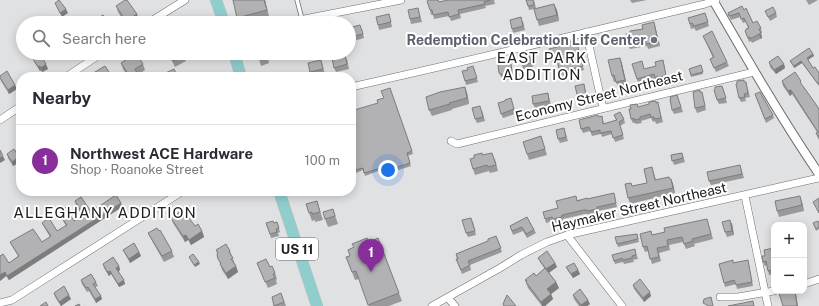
<!DOCTYPE html>
<html lang="en">
<head>
<meta charset="utf-8">
<style>
	body { margin:0; font-family:"Public Sans",sans-serif; background:#f2f2f3; color:#2b2b33 }
	.controls { position:absolute; right:12px; bottom:12px; display:grid; overflow:hidden; border-radius:8px; box-shadow:0 2px 10px #0003 }
	.controls button { width:36px; height:36px; display:grid; place-items:center; padding:0; border:0; border-bottom:1px solid #e1e1e2; background:#fff; color:#2b2b33; font:20px sans-serif }
	.you { position:absolute; left:388px; top:170px; width:14px; height:14px; margin:-10px; border:3px solid #fff; border-radius:50%; background:#1a73e8; box-shadow:0 0 0 6px #1a73e833 }
	.badge { display:grid; place-items:center; width:26px; height:26px; border-radius:50%; background:#872e9a; color:#fff; font-size:13px; font-weight:700 }
	.pin { position:absolute; translate:-50% -33px; filter:drop-shadow(0 1px 2px #0008) }
	.pin::after { content:''; position:absolute; top:21px; width:14px; height:12px; background:inherit; clip-path:polygon(0 0,100% 0,50% 100%) }
	.list { margin:0; padding:0; list-style:none }
	h2 { display:flex; justify-content:space-between; align-items:center; height:52px; margin:0; padding:0 16px; font-size:17px }
	h2 small { font-size:13px; font-weight:400; color:#7c7c81 }
	.list li { display:grid; grid-template-columns:26px 1fr auto; gap:12px; align-items:center; box-sizing:border-box; height:72px; padding:0 16px; border-top:1px solid #e1e1e2 }
	.list b { display:block; font-size:15px; white-space:nowrap }
	.list p { margin:0; font-size:13px; white-space:nowrap; color:#7c7c81 }
	.list em { font-size:13px; font-style:normal; color:#7c7c81 }
	.icon { flex:none; width:22px; height:22px; fill:none; stroke:currentColor; stroke-width:2; stroke-linecap:round; stroke-linejoin:round }
	.map { position:relative; flex:none; width:819px; height:306px; overflow:hidden }
	.search { position:absolute; background:#fff; box-shadow:0 2px 10px #0003; left:16px; top:16px; width:340px; height:44px; display:flex; align-items:center; gap:10px; box-sizing:border-box; padding:0 14px; border-radius:22px; color:#7c7c81; font-size:15px }
	.panel { position:absolute; background:#fff; box-shadow:0 2px 10px #0003; left:16px; top:72px; width:340px; height:124px; border-radius:16px }
	.map>svg:first-child { display:block }
	.lines { fill:none; stroke-linecap:round; stroke-linejoin:round }
	.service-casing { stroke:#6c6d6f; stroke-width:5 }
	.minor-casing { stroke:#6c6d6f; stroke-width:8 }
	.tertiary-casing { stroke:#6c6d6f; stroke-width:10 }
	.primary-casing { stroke:#bcbcbd; stroke-width:12 }
	.service { stroke:#fff; stroke-width:3.5 }
	.minor { stroke:#fff; stroke-width:7 }
	.tertiary { stroke:#fff; stroke-width:8 }
	.primary { stroke:#90cece; stroke-width:11 }
	.wall { fill:#99999b }
	.shaded-wall { fill:#7d7d7e }
	.building { fill:#b2b2b4; stroke:#7d7d7e }
	.worship-dot { fill:#6b7280; stroke:#fff; stroke-width:1.5 }
	.labels { text-anchor:middle; stroke-width:4; stroke-linejoin:round; paint-order:stroke }
	.shield { fill:#fff; stroke:#646464; stroke-width:1 }
	.shield-label { font-size:13px; font-weight:bold; fill:#212122 }
	.worship-label { font-size:14px; font-weight:bold; fill:#5b616d; stroke:#fff; text-anchor:end }
	.street-label { font-size:14px; fill:#212122; stroke:#fff }
	.neighbourhood-label { font-size:15px; letter-spacing:1px; fill:#212122; stroke:#fff }
</style>
</head>
<body>
<div class="map">
<svg width="819" height="306" viewBox="0 0 819 306">
	<rect width="100%" height="100%" fill="#e0e1e3"/>
	<g class="lines">
		<defs>
			<path id="service" d="M297 0 302 19"/>
			<g id="minor">
				<path d="M148 23 185 0"/>
				<path d="M284 23 401 0"/>
				<path d="M586 32 603 108"/>
				<path d="M66 77 102 53"/>
				<path d="M351 87C469 61 587 32 705 4L716 0"/>
				<path d="M0 120 21 106"/>
				<path d="M451 141 457 144 754 72"/>
				<path d="M745 196 768 306"/>
				<path d="M567 235 622 306"/>
				<path d="M804 284 819 279"/>
				<path d="M720 297H738L774 291"/>
				<path d="M448 298 455 306"/>
				<path d="M0 303 12 300 183 191"/>
				<path d="M432 306 500 268 521 255 547 242 567 235 819 178"/>
			</g>
			<path id="tertiary" d="M713 0C747 59 781 118 819 174"/>
			<g id="primary">
				<path d="M216 0 224 23"/>
				<path d="M234 53 241 77"/>
				<path d="M279 191 317 306"/>
			</g>
		</defs>
		<!-- service casing -->
		<use href="#service" class="service-casing"/>
		<!-- minor casing -->
		<use href="#minor" class="minor-casing"/>
		<!-- tertiary casing -->
		<use href="#tertiary" class="tertiary-casing"/>
		<!-- primary casing -->
		<use href="#primary" class="primary-casing"/>
		<!-- service -->
		<use href="#service" class="service"/>
		<!-- minor -->
		<use href="#minor" class="minor"/>
		<!-- tertiary -->
		<use href="#tertiary" class="tertiary"/>
		<!-- primary -->
		<use href="#primary" class="primary"/>
	</g>
	<!-- wall -->
	<g class="wall">
		<path d="M265 0 269 17 244 23H238L237 18Z"/>
		<path d="M448 0H494L495 4 485 6 486 8 460 14 461 18 451 21 449 16 434 19 433 14 431 15 430 10 439 2Z"/>
		<path d="M534 0 536 8 557 10 559 21 539 26 534 9 529 10 528 6Z"/>
		<path d="M630 0H647L632 3Z"/>
		<path d="M806 0H818L809 5Z"/>
		<path d="M116 6 139 20 135 23H125L118 12Z"/>
		<path d="M418 8 422 22 411 24 410 19Z"/>
		<path d="M744 10 753 23 761 28 762 33H761L762 38 752 43 751 41 749 42 745 31H746L748 28 746 22 743 23 740 17 731 20 728 13Z"/>
		<path d="M765 11 776 13 777 17 770 21Z"/>
		<path d="M705 13 709 26 696 31 694 28 691 29 688 18Z"/>
		<path d="M389 14 392 27 379 30 378 25Z"/>
		<path d="M523 21 525 30 513 33 512 29Z"/>
		<path d="M655 26 660 46 648 49 647 46 630 49 628 45 630 33Z"/>
		<path d="M349 28 362 29 364 38 350 42 349 39Z"/>
		<path d="M703 36 727 62 729 66 716 72 710 59 713 58Z"/>
		<path d="M576 40 584 70 561 76 557 62 552 63 551 59 569 44Z"/>
		<path d="M168 53H183L186 61 175 67Z"/>
		<path d="M254 53H270L267 54 269 63 261 66 258 56 255 57Z"/>
		<path d="M813 54 814 56 808 60 813 68 819 73V86L802 63 794 68 790 61Z"/>
		<path d="M531 57 533 67 523 69 522 65Z"/>
		<path d="M620 58 622 64 627 86 618 88 616 82H614L612 76Z"/>
		<path d="M33 59 48 69 42 72 41 70 40 71 35 63Z"/>
		<path d="M347 59 349 69 336 72 334 68Z"/>
		<path d="M663 60 664 64 667 80 656 81V79L638 83 637 79 642 61 644 69 656 66Z"/>
		<path d="M769 62 784 64 785 68 776 74 770 67Z"/>
		<path d="M121 63 143 64 145 70 138 75 139 77H128L123 69Z"/>
		<path d="M322 64 325 74 311 76 310 72Z"/>
		<path d="M508 64H511L513 75 511 76V79L505 81 504 78 501 77 499 73Z"/>
		<path d="M701 65 703 74 691 77 689 69Z"/>
		<path d="M473 66 478 82 466 85 465 81 468 70Z"/>
		<path d="M0 76 15 85 17 89 9 94 1 81Z"/>
		<path d="M782 81 803 86 819 109V140L816 133 817 132 792 94 790 96 783 86Z"/>
		<path d="M744 82H746L747 86 750 97 745 98 746 101 741 102 739 98Z"/>
		<path d="M584 84 588 101 579 102 578 98Z"/>
		<path d="M722 86 727 103 719 104 717 100Z"/>
		<path d="M465 87 467 93 469 104 452 109V110L432 116 429 110Z"/>
		<path d="M390 88 413 154 407 156 411 166 383 175 381 170 365 176 363 170 356 173 351 159 378 103 384 98Z"/>
		<path d="M701 92 703 96 706 110 697 113 695 108Z"/>
		<path d="M548 93 551 105 535 108 533 104Z"/>
		<path d="M755 94 773 115 774 118 766 123Z"/>
		<path d="M677 95 683 112 674 114 672 110Z"/>
		<path d="M511 98 515 114 503 118 501 114Z"/>
		<path d="M656 103 659 107 663 122 656 124 655 121 653 122 651 118 641 121 642 123 636 124 635 123H633L631 119V109L637 104 638 107Z"/>
		<path d="M482 110 485 121 477 123 475 119Z"/>
		<path d="M614 115 624 119 625 123 620 126 624 139 615 142 612 134 602 137 601 134 592 136 590 131 583 133 581 129 599 117 602 116 604 124 616 120Z"/>
		<path d="M21 128V138L18 135 17 131Z"/>
		<path d="M564 128 568 141 560 143 558 139Z"/>
		<path d="M541 136 547 155 529 160 527 154Z"/>
		<path d="M682 153 685 162 674 165 671 155Z"/>
		<path d="M7 154 19 157 21 161 13 166 8 158Z"/>
		<path d="M483 155 495 159 498 171 490 173 489 171 475 175 473 169Z"/>
		<path d="M740 165 744 178 711 185 709 181Z"/>
		<path d="M652 167 656 180 671 179 673 184 675 193 630 204 628 198 631 183 632 186 647 183Z"/>
		<path d="M614 193 617 207 598 211 599 213 589 215 588 214H585L563 219 564 221 554 223V221L546 223 545 219 558 208 577 200 587 199Z"/>
		<path d="M75 201 90 210 121 203 122 207 9 280 6 276 0 281V256L9 263 18 256 12 246 10 242H42L50 237 44 227 42 223 57 231 66 226 60 216 58 212 74 221 82 215 76 206Z"/>
		<path d="M317 201 323 220 315 222V220L312 221 309 213Z"/>
		<path d="M802 202 804 211 779 217 777 211Z"/>
		<path d="M333 209 338 224 328 227 325 219Z"/>
		<path d="M527 217 536 233 527 238 523 231 513 235 510 226Z"/>
		<path d="M171 218 187 220 202 231 204 237 191 245 188 240 185 242 173 223Z"/>
		<path d="M707 219 713 239 694 244 695 246 686 249 683 242 669 245 670 250 659 253 661 261 652 264 648 251 645 252 643 247 651 231 652 235 665 232Z"/>
		<path d="M277 222 280 232 278 233 279 236 271 238 266 223H274Z"/>
		<path d="M473 222 476 235 468 237 466 233Z"/>
		<path d="M813 223H819V229L816 231Z"/>
		<path d="M732 224 734 235 727 237 725 232Z"/>
		<path d="M148 233 172 251 174 257 164 262 151 239Z"/>
		<path d="M637 234 639 242 618 247 617 244Z"/>
		<path d="M496 236 502 252 470 265 471 270 462 274 456 259H457L456 254 488 241Z"/>
		<path d="M378 238 402 301 389 306H369L359 279 355 280 346 257 350 256 369 242Z"/>
		<path d="M774 248V274L769 275 767 265 765 266 763 262 765 256Z"/>
		<path d="M123 250 139 252 141 256 130 263 125 254Z"/>
		<path d="M216 250 230 251 238 272 228 279 222 270 217 254V253Z"/>
		<path d="M636 253 638 259 633 260 634 262 624 264 623 262 615 264 614 261Z"/>
		<path d="M538 258 555 263 557 267 549 273 556 282 559 288 551 294 553 299 545 306H542L528 288 525 280 536 276 545 269 540 262Z"/>
		<path d="M748 260 749 265 753 286 737 289 736 284 725 287 724 283 734 263Z"/>
		<path d="M257 263 270 267 275 273 277 279 276 280 277 284 268 288Z"/>
		<path d="M103 264 119 266 120 270 118 271 125 284 119 287 111 274 109 276 104 268Z"/>
		<path d="M566 267 578 270 580 274 573 278 568 271Z"/>
		<path d="M81 280 96 282 98 286 95 287 102 299 96 303 89 291 87 292 82 284Z"/>
		<path d="M633 285 651 296 644 302 634 289Z"/>
		<path d="M54 293 71 299 61 306 55 297Z"/>
		<path d="M281 293 286 306H274Z"/>
		<path d="M573 295 590 304 587 306H579L574 299Z"/>
	</g>
	<!-- shaded-wall -->
	<g class="shaded-wall">
		<path d="M264 0H265L269 17 267 10Z"/>
		<path d="M554 4 557 10 559 21 557 15Z"/>
		<path d="M66 9 68 13 62 17 60 13Z"/>
		<path d="M137 14 139 20 135 23H126V21Z"/>
		<path d="M654 22 660 46 658 42Z"/>
		<path d="M761 33 762 38 761 39 759 34Z"/>
		<path d="M813 54 814 56 807 60V58Z"/>
		<path d="M620 58 622 64 627 86 625 80Z"/>
		<path d="M801 61 802 63 794 68V66Z"/>
		<path d="M46 64 48 69 42 72 41 68Z"/>
		<path d="M784 64 785 68 776 74 774 70Z"/>
		<path d="M40 66 41 70 40 71 38 67Z"/>
		<path d="M137 73 139 77H131Z"/>
		<path d="M15 85 17 89 9 94 8 90Z"/>
		<path d="M465 87 467 93 469 104 467 98Z"/>
		<path d="M791 90 792 94 790 96 788 91Z"/>
		<path d="M3 156 5 160 0 163V158Z"/>
		<path d="M19 157 21 161 13 166 12 162Z"/>
		<path d="M671 179 673 184 675 193 673 188Z"/>
		<path d="M800 196 802 202 804 211 802 205Z"/>
		<path d="M121 203 122 207 9 280 7 276Z"/>
		<path d="M730 220 732 224 734 235 732 231Z"/>
		<path d="M202 231 204 237 191 245 189 240Z"/>
		<path d="M186 235 188 240 185 242 183 236Z"/>
		<path d="M139 252 141 256 130 263 129 259Z"/>
		<path d="M199 262 200 264 195 267 194 265Z"/>
		<path d="M555 263 557 267 548 273 546 269Z"/>
		<path d="M119 266 120 270 118 272 116 268Z"/>
		<path d="M236 266 238 272 228 279 226 273Z"/>
		<path d="M578 270 580 274 573 278 571 274Z"/>
		<path d="M110 271 111 274 109 276 107 272Z"/>
		<path d="M5 272 6 276 0 281V275Z"/>
		<path d="M124 280 125 284 119 287 118 284Z"/>
		<path d="M556 282 559 288 551 294 553 299 545 306H542L541 302 547 289Z"/>
		<path d="M795 291 796 294 798 306H797Z"/>
		<path d="M650 292 651 296 644 302 643 298Z"/>
		<path d="M69 295 71 299 61 306 59 302Z"/>
		<path d="M101 296 102 299 96 303 95 299Z"/>
		<path d="M588 300 590 304 587 306H581V305Z"/>
	</g>
	<!-- building -->
	<g class="building">
		<path d="M59 0 66 9 60 13 55 3Z"/>
		<path d="M125 0H127L137 14 126 21 116 6Z"/>
		<path d="M233 0H264L267 10 237 18Z"/>
		<path d="M429 0H438L439 2 448 0H490L484 2 485 4 458 10 459 14 449 17 448 12 433 15 432 10H430L427 1Z"/>
		<path d="M526 0H533L534 5 528 6Z"/>
		<path d="M554 4 557 15 537 20 534 9Z"/>
		<path d="M742 6 744 10 746 8 753 23 757 21 761 28 759 29 761 33 750 39V37L748 38 745 31 746 30V29L749 28 744 18 741 19 739 13 729 16 728 13Z"/>
		<path d="M773 7 776 13 768 17 765 11Z"/>
		<path d="M418 8 420 17 410 19 408 10Z"/>
		<path d="M705 13 708 22 694 26 692 23 690 24 688 18Z"/>
		<path d="M389 14 391 22 378 25 376 17Z"/>
		<path d="M103 15 108 23H91Z"/>
		<path d="M521 17 523 26 512 29 510 20Z"/>
		<path d="M654 22 658 42 647 44 646 42 628 45 626 34 630 33V31L643 29 642 25Z"/>
		<path d="M360 25 363 34 349 37V28Z"/>
		<path d="M712 31 727 62 714 68 710 59 714 57 703 36Z"/>
		<path d="M576 40 583 66 560 72 556 57 551 59 549 49 569 44 568 42Z"/>
		<path d="M809 48 813 54 807 58 813 68 815 67 819 73V83L818 84 801 61 794 66 790 61Z"/>
		<path d="M136 53 143 64 135 69 137 73 131 77H130L121 63Z"/>
		<path d="M169 53H182L183 55 173 61Z"/>
		<path d="M257 53H266L267 57 259 59Z"/>
		<path d="M529 53 531 63 522 65 520 55Z"/>
		<path d="M40 54 46 64 41 68 40 66 38 67 33 59Z"/>
		<path d="M345 55 347 64 334 68 332 58Z"/>
		<path d="M778 56 784 64 774 70 769 62Z"/>
		<path d="M620 58 625 80 616 82 614 75 612 76 608 60Z"/>
		<path d="M321 60 323 69 310 72 308 63Z"/>
		<path d="M663 60 666 76 655 77 654 74 637 79 632 64 642 61 644 69 656 66 655 62Z"/>
		<path d="M508 63V64H511L512 71 509 72 510 75 503 77 502 74 499 73 498 65Z"/>
		<path d="M701 65 703 72 691 75 689 69Z"/>
		<path d="M105 66 111 75 107 77H91L90 75Z"/>
		<path d="M473 66 477 78 465 81 462 71 468 70 467 68Z"/>
		<path d="M174 69 177 76 175 77H157Z"/>
		<path d="M7 71 15 85 8 90 0 78V76Z"/>
		<path d="M795 72 801 81 800 82 815 103 819 109V138L816 133 818 132 791 90 788 91 782 81Z"/>
		<path d="M744 80V82H746L748 93 744 94 745 97 739 98 736 84 737 83V81Z"/>
		<path d="M584 84 586 96 578 98 575 86Z"/>
		<path d="M722 86 726 98 717 100 714 90 715 89V87Z"/>
		<path d="M465 87 467 98 449 103 450 104 429 110 426 97 440 92Z"/>
		<path d="M390 88 412 151 407 153 410 163 382 172 381 168 364 173 363 168 355 170 351 159V111L378 103 377 100 384 98 381 91Z"/>
		<path d="M700 90V92H702L705 106 695 108 693 92Z"/>
		<path d="M760 92 773 115 765 119 755 94Z"/>
		<path d="M548 93 549 101 533 104 532 96Z"/>
		<path d="M677 95 681 107 672 110 670 99H671L670 97Z"/>
		<path d="M511 98 514 109 501 114 498 103 505 101V100Z"/>
		<path d="M656 101V103L658 102 661 118 654 119V117H651L650 114 640 117V119L634 120V118L631 119 629 109H631L630 105 637 104 638 107 649 104V102Z"/>
		<path d="M480 106 483 117 475 119 472 108Z"/>
		<path d="M620 112 624 119 619 122 623 135 613 138 611 131 600 133V130L591 132 589 127 581 129 579 120 598 115 599 117 602 116 603 124 617 120 614 115Z"/>
		<path d="M21 128V135L17 131Z"/>
		<path d="M564 128 566 137 558 139 556 130Z"/>
		<path d="M541 136 545 149 527 154 523 142Z"/>
		<path d="M14 149 19 157 12 162 7 154Z"/>
		<path d="M0 150 3 156 0 158Z"/>
		<path d="M482 153V155L492 153 496 165 488 167 487 165 473 169 470 159 474 158V155Z"/>
		<path d="M682 153 683 158 672 161 671 155Z"/>
		<path d="M740 165 742 174 709 181 707 172Z"/>
		<path d="M652 167 655 180 669 177 670 179H671L673 188 628 198 625 184 631 183 632 186 647 183 644 169Z"/>
		<path d="M614 193 616 203 597 207V209L588 211 587 210H584L562 215V217L553 219 552 217 545 219 543 212 558 208 556 201 576 196 577 201 587 198V199Z"/>
		<path d="M116 195 121 203 7 276 5 272 0 275V256L3 254 9 263 19 256 10 242 33 229 42 242 51 236 42 223 49 218 57 231 67 225 58 212 65 207 74 221 83 214 75 201 81 197 90 210 94 208 95 209Z"/>
		<path d="M800 196 802 205 777 211 775 201Z"/>
		<path d="M819 198V213L813 202Z"/>
		<path d="M317 201 320 212 312 214V212L309 213 306 204Z"/>
		<path d="M333 209 335 216 325 219 323 212Z"/>
		<path d="M181 211 187 220 189 218 195 226 198 224 202 231 189 240 186 235 183 236 171 218Z"/>
		<path d="M527 217 534 230 526 234 522 227 512 231 510 226Z"/>
		<path d="M471 218 475 231 466 233 462 220Z"/>
		<path d="M707 219 711 234 692 239 693 241 684 244 682 237 667 240 668 246 657 248 659 257 650 259 647 246 643 247 640 234 651 231 652 235 665 232 664 228Z"/>
		<path d="M730 220 732 231 725 232 722 222Z"/>
		<path d="M273 221 274 223 277 222 279 228 276 229 277 232 270 234 266 223Z"/>
		<path d="M818 221 819 223V227L816 229 813 223Z"/>
		<path d="M157 228 159 231 160 230 172 251 162 256 148 233Z"/>
		<path d="M637 234 638 239 617 244 615 237Z"/>
		<path d="M496 236 501 248 468 261 470 265 461 270 456 259H458L456 254 488 241V239Z"/>
		<path d="M367 238 369 242 378 238 399 293 368 305 356 271 352 272 346 257 350 256 348 250 354 247 352 244Z"/>
		<path d="M134 243 139 252 129 259 123 250Z"/>
		<path d="M226 244 230 251 229 252 233 258 231 259 236 266 226 273 220 264 221 263 218 259 217 254 218 253 216 250Z"/>
		<path d="M774 248V270L768 271 766 261 763 262 762 256H765L764 250Z"/>
		<path d="M635 249 636 255 632 256V258L623 260 622 258 614 261 612 255Z"/>
		<path d="M547 251 555 263 546 269 538 258Z"/>
		<path d="M193 254 199 262 194 265 189 257Z"/>
		<path d="M113 257 119 266 116 268 124 280 118 284 110 271 107 272 103 264Z"/>
		<path d="M266 259 270 267 272 266 275 273 273 274 275 278 265 282 257 263Z"/>
		<path d="M733 260V263L748 260 752 282 736 285 734 280 724 283 719 264Z"/>
		<path d="M574 263 578 270 571 274 566 267Z"/>
		<path d="M545 268 556 282 547 289 551 294 541 302 526 282 527 281 525 280 534 273 536 276Z"/>
		<path d="M91 274 96 282 93 284 101 296 95 299 88 287 86 288 81 280Z"/>
		<path d="M640 279 650 292 643 298 633 285Z"/>
		<path d="M64 286 69 295 59 302 54 293Z"/>
		<path d="M580 289 588 300 581 305 573 295Z"/>
		<path d="M789 291H795L797 306H783L779 293Z"/>
		<path d="M281 293 284 302 274 306 272 297Z"/>
		<path d="M507 295 516 306H504L503 304Z"/>
		<path d="M711 297 713 306H709L703 303 704 299Z"/>
		<path d="M753 301 754 306H728Z"/>
		<path d="M46 302 48 306H40Z"/>
		<path d="M79 304 80 306H75Z"/>
	</g>
	<!-- markers -->
	<circle class="worship-dot" cx="654" cy="40" r="4"/>
	<g class="labels">
		<!-- shield labels -->
		<rect class="shield" x="276" y="238" width="42" height="22" rx="3"/>
		<g class="shield-label">
			<text x="297" y="254">US 11</text>
		</g>
		<!-- worship labels -->
		<g class="worship-label">
			<text x="646" y="45">Redemption Celebration Life Center</text>
		</g>
		<!-- street labels -->
		<g class="street-label">
			<text transform="translate(599 96) rotate(-14)" y="5">Economy Street Northeast</text>
			<text transform="translate(639 207) rotate(-13)" y="5">Haymaker Street Northeast</text>
		</g>
		<!-- neighbourhood labels -->
		<g class="neighbourhood-label">
			<text x="542" y="63">EAST PARK<tspan x="542" dy="17">ADDITION</tspan></text>
			<text x="105" y="218">ALLEGHANY ADDITION</text>
		</g>
	</g>
</svg>
<div class="controls">
<button>+</button>
<button>−</button>
</div>
<div class="you"></div>
<div class="pin badge" style="left:371px;top:272px">1</div>
<div class="search"><svg class="icon" aria-label="search" viewBox="0 0 24 24"><circle cx="10" cy="10" r="6"/><path d="M15 15l6 6"/></svg>Search here</div>
<section class="panel">
<h2>Nearby<small></small></h2>
<ul class="list">
<li><span class="badge">1</span><div><b>Northwest ACE Hardware</b><p>Shop · Roanoke Street</p></div><em>100 m</em></li>
</ul>
</section>
</div>
</body>
</html>
